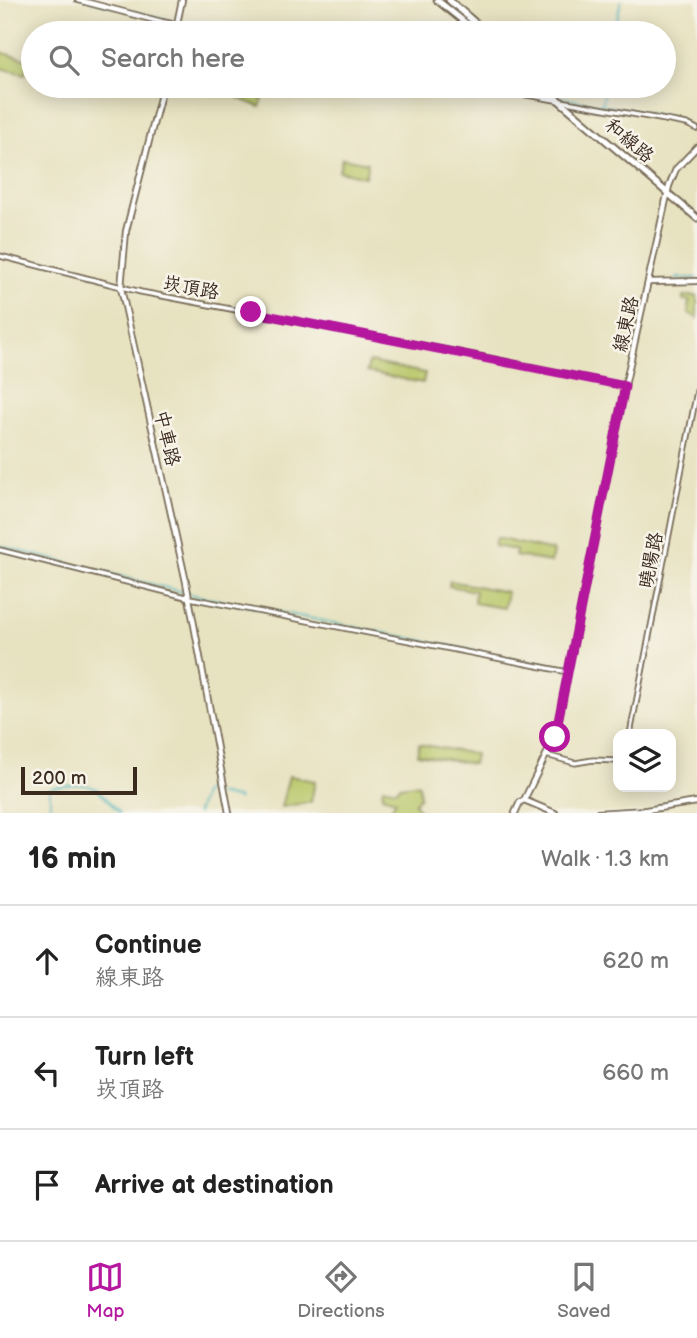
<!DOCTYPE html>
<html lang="en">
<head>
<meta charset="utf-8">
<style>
	body { margin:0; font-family:"Balsamiq Sans","LXGW WenKai TC",sans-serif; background:#f6f6f6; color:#222 }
	.controls { position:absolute; right:21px; bottom:21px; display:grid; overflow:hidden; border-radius:14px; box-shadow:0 4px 18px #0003 }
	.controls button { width:63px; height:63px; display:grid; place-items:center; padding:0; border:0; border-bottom:2px solid #e0e0e0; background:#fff; color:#222; font:35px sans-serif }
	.scale { position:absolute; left:21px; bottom:18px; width:116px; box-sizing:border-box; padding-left:7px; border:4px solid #3b2a1e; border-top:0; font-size:19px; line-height:24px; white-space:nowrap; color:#3b2a1e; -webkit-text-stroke:5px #f7f3e8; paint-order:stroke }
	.stop { position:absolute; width:21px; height:21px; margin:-16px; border:5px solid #b5179e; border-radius:50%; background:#fff }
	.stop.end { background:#b5179e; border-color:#fff; box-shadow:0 2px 7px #0008 }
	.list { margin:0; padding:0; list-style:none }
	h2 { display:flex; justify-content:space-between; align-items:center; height:91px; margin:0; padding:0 28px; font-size:30px }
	h2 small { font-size:23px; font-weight:400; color:#767676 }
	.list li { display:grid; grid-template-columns:46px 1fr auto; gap:21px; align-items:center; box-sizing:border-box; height:112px; padding:0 28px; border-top:2px solid #e0e0e0 }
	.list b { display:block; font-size:26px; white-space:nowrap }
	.list p { margin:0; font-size:23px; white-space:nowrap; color:#767676 }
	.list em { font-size:23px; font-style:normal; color:#767676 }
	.icon { flex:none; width:38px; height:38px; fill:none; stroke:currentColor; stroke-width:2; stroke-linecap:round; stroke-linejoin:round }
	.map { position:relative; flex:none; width:697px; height:813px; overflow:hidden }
	.search { position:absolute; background:#fff; box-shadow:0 4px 18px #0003; left:21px; right:21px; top:21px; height:77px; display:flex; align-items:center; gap:18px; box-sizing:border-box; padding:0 24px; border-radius:38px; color:#767676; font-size:26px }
	.sheet { height:427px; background:#fff }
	nav { display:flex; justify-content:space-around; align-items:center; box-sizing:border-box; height:98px; border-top:2px solid #e0e0e0; background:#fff; font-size:19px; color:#767676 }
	nav a { display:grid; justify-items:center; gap:4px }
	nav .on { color:#b5179e }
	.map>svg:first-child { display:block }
	.green { fill:#bac86b; stroke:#7a7944; stroke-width:2 }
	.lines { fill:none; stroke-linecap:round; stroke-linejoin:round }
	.stream { stroke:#40b0ba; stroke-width:2 }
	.minor-casing { stroke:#776a57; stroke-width:7 }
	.tertiary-casing { stroke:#776a57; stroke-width:8 }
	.secondary-casing { stroke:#776a57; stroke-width:9 }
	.minor { stroke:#fff; stroke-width:3.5 }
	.tertiary { stroke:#fff; stroke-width:4.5 }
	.secondary { stroke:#fff; stroke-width:5 }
	.route { stroke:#b5179e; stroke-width:9 }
	.labels { text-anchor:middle; stroke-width:5; stroke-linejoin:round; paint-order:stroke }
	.street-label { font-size:19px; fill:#3b2a1e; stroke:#f7f3e8 }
</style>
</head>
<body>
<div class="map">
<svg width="697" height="813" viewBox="0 0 697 813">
	<rect width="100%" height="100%" fill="#f7f3e8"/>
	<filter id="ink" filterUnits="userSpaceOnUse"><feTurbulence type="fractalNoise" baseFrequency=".0143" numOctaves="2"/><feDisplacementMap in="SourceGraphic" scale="14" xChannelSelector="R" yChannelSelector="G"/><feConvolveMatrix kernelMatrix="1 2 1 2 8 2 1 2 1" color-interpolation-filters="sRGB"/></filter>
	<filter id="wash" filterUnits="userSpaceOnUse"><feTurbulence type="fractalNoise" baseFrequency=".00686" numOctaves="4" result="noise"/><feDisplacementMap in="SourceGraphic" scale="28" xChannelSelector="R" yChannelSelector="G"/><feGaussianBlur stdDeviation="1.57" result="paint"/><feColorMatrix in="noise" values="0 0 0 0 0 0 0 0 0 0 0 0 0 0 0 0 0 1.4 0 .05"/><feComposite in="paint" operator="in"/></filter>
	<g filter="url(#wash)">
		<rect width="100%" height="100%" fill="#e7e2c0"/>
		<!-- green -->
		<g class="green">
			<path d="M0 52 29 60 25 74 0 68Z"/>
			<path d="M241 86 260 87 259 92 262 93 261 98 263 99 260 107 238 98Z"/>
			<path d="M342 158 368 163 365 177 339 171Z"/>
			<path d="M683 296H697V318L689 313 688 306 690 301 683 300Z"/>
			<path d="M369 362 425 373 423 383 367 372Z"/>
			<path d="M496 538 553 551 551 562 515 556 516 550 494 546Z"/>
			<path d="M450 581 507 592 504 608 474 603 475 591 449 586Z"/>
			<path d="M419 744 475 754 473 764 417 754Z"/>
			<path d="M289 776 315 781 311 802 281 807Z"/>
			<path d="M414 784 419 785 420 797 414 803 421 813H389L396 800 382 796 383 787 396 790 400 786Z"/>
		</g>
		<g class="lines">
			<!-- stream -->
			<g class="stream">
				<path d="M90 0 176 23"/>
				<path d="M195 27 232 33"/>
				<path d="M615 29 621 0"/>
				<path d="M499 86 549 95"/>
				<path d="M558 97 678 119"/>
				<path d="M602 104 605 86"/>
				<path d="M676 278H697"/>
				<path d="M0 546 202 597 566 669"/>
				<path d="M50 813V788L80 784 89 786 97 789 120 813"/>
				<path d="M197 813 204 791 239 799"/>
			</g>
		</g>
	</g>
	<g filter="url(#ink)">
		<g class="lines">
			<defs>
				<g id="minor">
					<path d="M561 101 687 124 697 129"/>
					<path d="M0 256 141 292 489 358 625 386"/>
					<path d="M0 550 190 598 568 672"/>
					<path d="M630 734 697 391"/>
					<path d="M546 755 575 763 593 760 618 761"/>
				</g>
				<g id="tertiary">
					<path d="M78 0 162 22 215 33"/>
					<path d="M175 33 182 0"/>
					<path d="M163 86 126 231 121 288 186 582 229 813"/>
					<path d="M480 86 558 100"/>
					<path d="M650 282 697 281"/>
					<path d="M524 800 555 813"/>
					<path d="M515 813 520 802 524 800 555 737 625 386 669 186 676 169 697 147"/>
					<path d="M597 813 646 810 697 802"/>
				</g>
				<g id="secondary">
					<path d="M437 0 478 33"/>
					<path d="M449 0 487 33"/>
					<path d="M542 86 697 218"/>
				</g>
			</defs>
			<!-- minor casing -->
			<use href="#minor" class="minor-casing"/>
			<!-- tertiary casing -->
			<use href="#tertiary" class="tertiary-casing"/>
			<!-- secondary casing -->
			<use href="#secondary" class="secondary-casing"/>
			<!-- minor -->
			<use href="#minor" class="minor"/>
			<!-- tertiary -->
			<use href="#tertiary" class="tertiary"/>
			<!-- secondary -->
			<use href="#secondary" class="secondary"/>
		</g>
	</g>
	<g class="lines" filter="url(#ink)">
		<!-- route -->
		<path class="route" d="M251 312 625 386 555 737"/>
	</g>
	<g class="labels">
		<!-- street labels -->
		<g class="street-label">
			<text transform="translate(630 140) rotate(40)" y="7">和線路</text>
			<text transform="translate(191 287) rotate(10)" y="7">崁頂路</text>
			<text transform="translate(625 324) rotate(-77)" y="7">線東路</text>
			<text transform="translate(168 438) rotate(77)" y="7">中車路</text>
			<text transform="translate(650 560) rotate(-79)" y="7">曉陽路</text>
		</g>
	</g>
</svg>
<div class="controls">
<button><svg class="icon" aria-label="layers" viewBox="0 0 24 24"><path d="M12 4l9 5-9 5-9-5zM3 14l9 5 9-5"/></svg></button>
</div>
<div class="scale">200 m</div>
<div class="stop" style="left:555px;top:737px"></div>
<div class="stop end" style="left:251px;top:312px"></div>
<div class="search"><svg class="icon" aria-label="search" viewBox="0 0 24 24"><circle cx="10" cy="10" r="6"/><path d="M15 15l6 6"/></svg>Search here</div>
</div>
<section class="sheet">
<h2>16 min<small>Walk · 1.3 km</small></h2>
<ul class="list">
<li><svg class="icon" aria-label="ahead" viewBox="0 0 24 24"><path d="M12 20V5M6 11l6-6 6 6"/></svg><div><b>Continue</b><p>線東路</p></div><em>620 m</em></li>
<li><svg class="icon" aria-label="left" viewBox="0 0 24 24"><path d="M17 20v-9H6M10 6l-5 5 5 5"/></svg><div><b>Turn left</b><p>崁頂路</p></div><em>660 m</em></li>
<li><svg class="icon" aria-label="arrive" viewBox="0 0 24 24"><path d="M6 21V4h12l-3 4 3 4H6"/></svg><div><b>Arrive at destination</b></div></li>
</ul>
</section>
<nav>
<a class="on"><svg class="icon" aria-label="map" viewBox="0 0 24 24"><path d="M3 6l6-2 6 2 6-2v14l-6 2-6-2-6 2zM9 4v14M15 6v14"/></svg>Map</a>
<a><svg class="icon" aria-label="directions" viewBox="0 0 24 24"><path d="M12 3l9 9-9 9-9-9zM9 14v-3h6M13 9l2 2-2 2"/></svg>Directions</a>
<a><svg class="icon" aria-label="saved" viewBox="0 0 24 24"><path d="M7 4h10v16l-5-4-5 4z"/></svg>Saved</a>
</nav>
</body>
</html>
